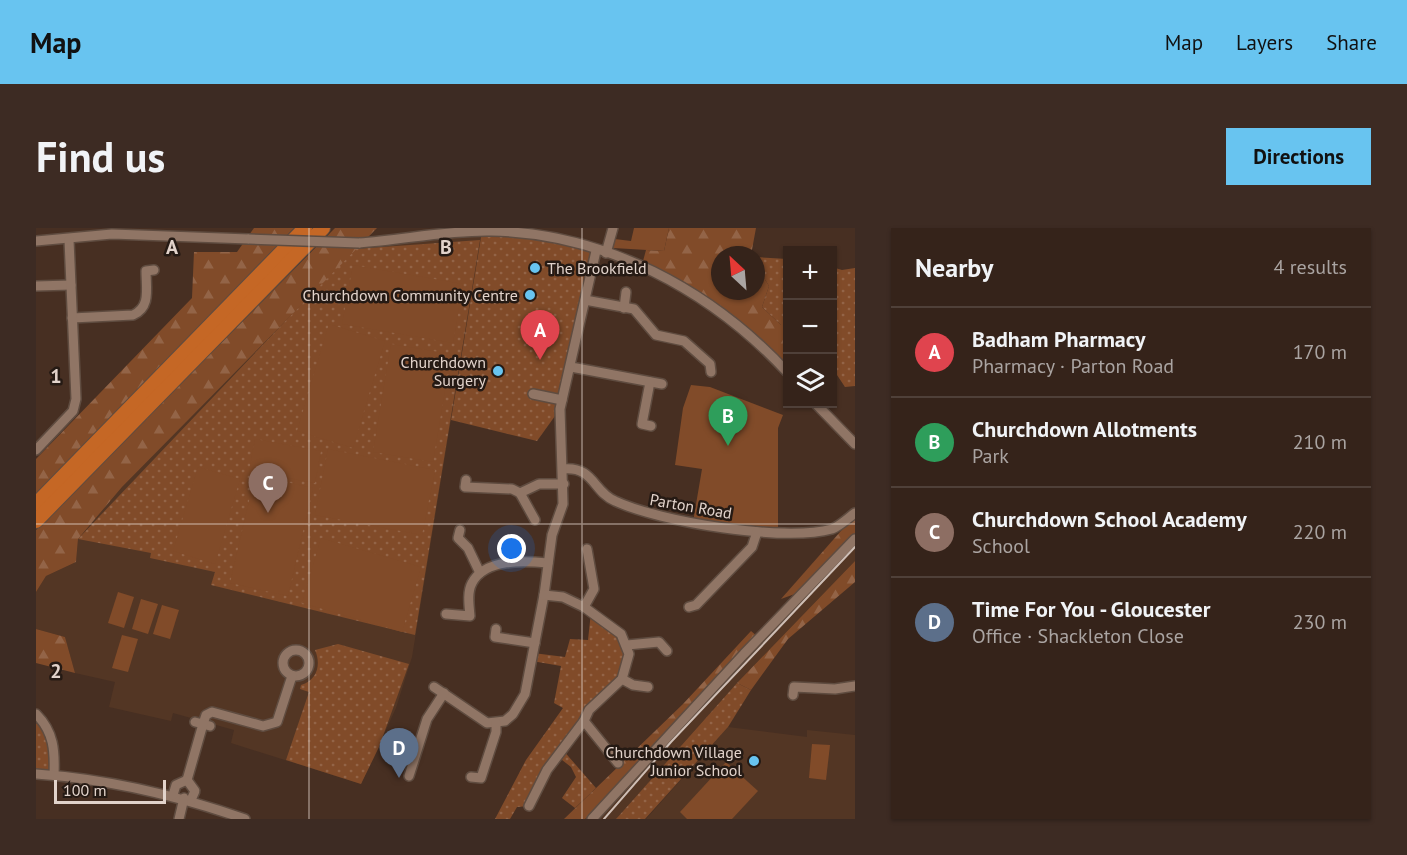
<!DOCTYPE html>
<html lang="en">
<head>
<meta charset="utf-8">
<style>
	body { margin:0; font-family:"PT Sans",sans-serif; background:#3d2b23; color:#f1f3f6 }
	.controls { position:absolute; right:18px; top:18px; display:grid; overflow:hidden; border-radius:0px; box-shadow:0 2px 4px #0004 }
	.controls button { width:54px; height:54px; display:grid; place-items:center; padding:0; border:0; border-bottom:2px solid #4f4039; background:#35231a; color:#f1f3f6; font:30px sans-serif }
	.compass { position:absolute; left:675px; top:18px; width:54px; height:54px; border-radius:50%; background:#35231a; box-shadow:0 2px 4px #0004; rotate:334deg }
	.scale { position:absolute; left:18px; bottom:15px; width:112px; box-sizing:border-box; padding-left:6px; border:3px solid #e2d3cb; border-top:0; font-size:16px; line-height:21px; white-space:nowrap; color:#e2d3cb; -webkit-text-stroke:4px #251a14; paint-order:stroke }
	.you { position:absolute; left:476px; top:321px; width:21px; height:21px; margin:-15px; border:4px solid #fff; border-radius:50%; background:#1a73e8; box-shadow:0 0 0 9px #1a73e833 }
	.badge { display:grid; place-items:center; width:39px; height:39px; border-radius:50%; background:#68c4f0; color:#fff; font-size:20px; font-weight:700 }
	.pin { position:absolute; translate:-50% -50px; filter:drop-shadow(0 2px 3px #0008) }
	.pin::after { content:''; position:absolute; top:32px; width:21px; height:18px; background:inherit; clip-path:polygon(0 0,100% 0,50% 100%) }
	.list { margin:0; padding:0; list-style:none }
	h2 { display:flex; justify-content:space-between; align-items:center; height:78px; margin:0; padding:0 24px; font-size:26px }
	h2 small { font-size:20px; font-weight:400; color:#aaa4a2 }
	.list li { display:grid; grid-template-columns:39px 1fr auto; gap:18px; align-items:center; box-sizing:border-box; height:90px; padding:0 24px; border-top:2px solid #4f4039 }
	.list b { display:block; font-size:22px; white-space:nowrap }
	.list p { margin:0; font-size:20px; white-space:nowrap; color:#aaa4a2 }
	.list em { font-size:20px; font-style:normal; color:#aaa4a2 }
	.icon { flex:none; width:33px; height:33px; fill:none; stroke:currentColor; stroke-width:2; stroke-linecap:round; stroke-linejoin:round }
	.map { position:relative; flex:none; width:819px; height:591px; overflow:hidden; border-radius:0px }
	header { display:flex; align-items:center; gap:36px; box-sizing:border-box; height:84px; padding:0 30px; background:#68c4f0; color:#111 }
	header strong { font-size:28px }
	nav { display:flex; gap:33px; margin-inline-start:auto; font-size:21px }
	.intro { display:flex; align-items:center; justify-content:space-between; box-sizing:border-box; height:144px; padding:0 36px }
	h1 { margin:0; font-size:42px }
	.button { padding:15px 27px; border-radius:0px; background:#68c4f0; color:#111; font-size:21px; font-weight:700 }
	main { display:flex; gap:36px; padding:0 36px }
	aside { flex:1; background:#35231a; border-radius:0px; box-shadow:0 2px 4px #0004 }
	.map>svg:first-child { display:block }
	.built { fill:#533624 }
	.grass { fill:url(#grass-dots) }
	.forest { fill:url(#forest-firs) }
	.green { fill:#814b29 }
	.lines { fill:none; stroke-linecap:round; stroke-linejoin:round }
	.minor-casing { stroke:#5f4c40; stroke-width:12 }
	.highway-casing { stroke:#5f4c40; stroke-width:16 }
	.minor { stroke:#907565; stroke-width:9 }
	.highway { stroke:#c56725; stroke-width:14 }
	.rail { stroke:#cebeb5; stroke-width:2 }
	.minor-bridge-casing { stroke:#5f4c40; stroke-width:12; stroke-linecap:butt }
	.minor-bridge { stroke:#907565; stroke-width:9 }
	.grid { fill:none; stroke:#e2d3cb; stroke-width:1.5; stroke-opacity:0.55 }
	.poi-dot { fill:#68c4f0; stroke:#251a14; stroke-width:2 }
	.labels { text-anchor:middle; stroke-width:5; stroke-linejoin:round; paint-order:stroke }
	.poi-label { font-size:16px; fill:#e2d3cb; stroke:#251a14; text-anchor:end }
	.street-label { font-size:16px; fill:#e2d3cb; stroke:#251a14 }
	.grid-label { font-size:20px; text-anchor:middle; font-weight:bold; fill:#e2d3cb; stroke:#251a14; stroke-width:5; stroke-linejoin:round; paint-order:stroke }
</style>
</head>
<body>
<header>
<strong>Map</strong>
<nav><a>Map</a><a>Layers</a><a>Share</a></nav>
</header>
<div class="intro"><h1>Find us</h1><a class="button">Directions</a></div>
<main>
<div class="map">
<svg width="819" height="591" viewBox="0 0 819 591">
	<defs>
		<pattern id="grass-dots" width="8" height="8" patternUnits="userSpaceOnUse" patternTransform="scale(1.5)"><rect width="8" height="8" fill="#814b29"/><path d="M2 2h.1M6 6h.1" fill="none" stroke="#936447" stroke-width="1.8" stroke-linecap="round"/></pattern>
		<pattern id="forest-firs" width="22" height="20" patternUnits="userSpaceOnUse" patternTransform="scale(1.5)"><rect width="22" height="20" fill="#814b29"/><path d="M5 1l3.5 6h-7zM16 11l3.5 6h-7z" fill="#936447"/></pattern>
	</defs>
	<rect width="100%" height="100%" fill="#472f22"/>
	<!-- built -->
	<g class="built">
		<path d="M446 3 376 429 360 480 325 556 195 515 198 502 137 485 135 493 73 479 79 454 39 445 29 409 0 401V364L10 348 40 334 42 311 86 259 323 15Z"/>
		<path d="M819 308V333L701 455 580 591H549Z"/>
		<path d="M692 499 771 509V502L819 507V591H610Z"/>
	</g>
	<!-- grass -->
	<g class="grass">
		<path d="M446 3 478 4 560 23 524 181 501 213 415 192Z"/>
		<path d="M444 12 379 407 175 357 179 344 114 330 115 325 42 311 318 21Z"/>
		<path d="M720 29 751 31V97H745L726 79 733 58 720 37Z"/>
		<path d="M796 39 806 42 819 40V158L809 159 797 141Z"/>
		<path d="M555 384 575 399 593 426 576 461 526 521 560 560 539 580 526 570 540 549 535 539 521 528 493 578 481 579 474 591H459L490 532 527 480 518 475 525 438 496 433 497 425 529 429 534 411 552 412Z"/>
		<path d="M302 416 373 436 343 519 325 556 250 532 273 464 264 461 265 457C282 452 285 436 279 422Z"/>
		<path d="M701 455 715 462 692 499 609 591H580Z"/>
		<path d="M5 491 13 502 18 547 0 546V496Z"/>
	</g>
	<!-- forest -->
	<g class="forest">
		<path d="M218 0H258L0 268V231L156 70 158 24H201Z"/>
		<path d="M299 0H341L86 259 42 311 40 334 10 348 0 364V302Z"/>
		<path d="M633 0H720L715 27H684V63H720V37L733 58 726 79 745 97H751V145L696 93 606 37 610 22 628 23Z"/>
		<path d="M819 287V308L767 363 745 371Z"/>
		<path d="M819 333V354L752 411 715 462 701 455Z"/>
		<path d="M0 401 29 409 39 445 0 435Z"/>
		<path d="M715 403 722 409 549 591H528L647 476Z"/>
	</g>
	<!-- green -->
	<g class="green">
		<path d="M598 0H633L628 23 577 20 579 11 595 13Z"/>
		<path d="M317 37 427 56 417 115 306 96Z"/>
		<path d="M293 96 349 113 317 220 261 203Z"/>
		<path d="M355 116 415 126 397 234 337 224Z"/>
		<path d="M655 157 674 159 747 187 742 200V304L657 294 666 241 639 237 647 180Z"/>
		<path d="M219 211 285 223 279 255 213 243Z"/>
		<path d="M292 221 399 242 386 307 279 287Z"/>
		<path d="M162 239 204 251 179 336 137 323Z"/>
		<path d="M219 247 277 260 252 368 194 355Z"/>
		<path d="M285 310 385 339 366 404 266 375Z"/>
		<path d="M82 364 98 369 88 400 72 395Z"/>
		<path d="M105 371 122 376 112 406 96 401Z"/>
		<path d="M126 377 143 382 134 411 117 406Z"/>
		<path d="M86 407 102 411 92 444 76 440Z"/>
		<path d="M776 516 794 517 790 552 773 550Z"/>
		<path d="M690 534 722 563 696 591H651L644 584Z"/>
	</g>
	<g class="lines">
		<defs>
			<g id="minor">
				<path d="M0 13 76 6 213 11"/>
				<path d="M323 15C367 12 411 2 455 3 569 5 675 62 752 145"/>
				<path d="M570 25 577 0"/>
				<path d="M0 58 35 57"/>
				<path d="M549 72 598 81 620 107 648 113 674 136 675 144"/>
				<path d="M588 80 590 64"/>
				<path d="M36 90 97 87C115 79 110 61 110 43L118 42"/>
				<path d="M535 139 626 156"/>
				<path d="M614 154 606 196 615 198"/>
				<path d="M497 166 526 172"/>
				<path d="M780 176 819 216"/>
				<path d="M0 222 37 183 40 171 33 12"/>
				<path d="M527 241C558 238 557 264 579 273 624 294 748 314 796 301 804 298 812 290 819 285"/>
				<path d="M430 252 429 259 476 261 484 265"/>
				<path d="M499 292 484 265 503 256H528"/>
				<path d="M424 302 422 310 432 320 444 345"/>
				<path d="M548 379 558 361 551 321"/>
				<path d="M653 379 660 377 716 319 721 304"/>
				<path d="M410 386 434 388C433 377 431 364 436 355 449 330 489 333 512 335"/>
				<path d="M460 401 459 409 499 415"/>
				<path d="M591 417 623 414 631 423"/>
				<circle cx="260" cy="435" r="13"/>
				<path d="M586 451 597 457 612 459"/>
				<path d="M398 459 451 495 469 493 477 486 489 466 508 367 516 307 527 276 524 181 560 23"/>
				<path d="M757 467 758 459 799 461 819 458"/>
				<path d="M0 486C18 504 19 523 18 547"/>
				<path d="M548 493 582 535"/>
				<path d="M174 498 167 496 170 487 176 484 227 498 241 494 256 448"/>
				<path d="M0 546C73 551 140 567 209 591"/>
				<path d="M373 548 391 491 408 465"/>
				<path d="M435 549 445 550 460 504V495"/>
				<path d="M151 552 167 496 159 494"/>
				<path d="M137 567 140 557 151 552 159 563 155 572"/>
				<path d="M493 578 511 542 548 493 553 482 586 451 593 426 585 406 548 379 527 369 508 367"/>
				<path d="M143 591 148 570"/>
				<path d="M556 591 708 426 819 311"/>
			</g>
			<g id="highway">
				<path d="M0 276 269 0"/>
				<path d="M0 293 287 0"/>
			</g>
		</defs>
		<!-- minor casing -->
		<use href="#minor" class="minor-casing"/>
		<!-- highway casing -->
		<use href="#highway" class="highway-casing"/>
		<!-- minor -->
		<use href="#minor" class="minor"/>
		<!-- highway -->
		<use href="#highway" class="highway"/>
		<!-- rail -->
		<path class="rail" d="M568 591 635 514 819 319"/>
		<defs>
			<path id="minor-bridge" d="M213 11 323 15"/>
		</defs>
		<!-- minor-bridge casing -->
		<use href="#minor-bridge" class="minor-bridge-casing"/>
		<!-- minor-bridge -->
		<use href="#minor-bridge" class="minor-bridge"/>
	</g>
	<!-- grid -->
	<path class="grid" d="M273 0V591M546 0V591M0 296H819"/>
	<!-- markers -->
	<g class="poi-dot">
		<circle cx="499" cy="40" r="6"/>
		<circle cx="494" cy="67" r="6"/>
		<circle cx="462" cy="143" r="6"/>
		<circle cx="718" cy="533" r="6"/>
	</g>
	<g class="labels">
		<!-- poi labels -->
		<g class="poi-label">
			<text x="511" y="46" text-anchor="start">The Brookfield</text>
			<text x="482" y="73">Churchdown Community Centre</text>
			<text x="450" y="140">Churchdown<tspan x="450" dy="18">Surgery</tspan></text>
			<text x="706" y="530">Churchdown Village<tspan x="706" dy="18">Junior School</tspan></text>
		</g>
		<!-- street labels -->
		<g class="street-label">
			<text transform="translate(655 278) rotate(10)" y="6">Parton Road</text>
		</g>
	</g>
	<g class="grid-label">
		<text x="136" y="26">A</text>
		<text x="410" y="26">B</text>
		<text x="20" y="155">1</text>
		<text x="20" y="450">2</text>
	</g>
</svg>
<div class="controls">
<button>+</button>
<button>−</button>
<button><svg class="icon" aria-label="layers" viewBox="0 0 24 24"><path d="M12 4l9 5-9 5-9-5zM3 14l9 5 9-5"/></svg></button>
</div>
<svg class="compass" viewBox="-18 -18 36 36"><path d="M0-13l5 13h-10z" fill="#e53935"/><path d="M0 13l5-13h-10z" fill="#aaa4a2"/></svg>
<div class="scale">100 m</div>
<div class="you"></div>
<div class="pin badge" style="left:504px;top:132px;background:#e0444e">A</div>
<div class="pin badge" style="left:692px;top:218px;background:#2e9e5b">B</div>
<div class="pin badge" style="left:232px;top:285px;background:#8d6e63">C</div>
<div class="pin badge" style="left:363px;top:550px;background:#5c6f8a">D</div>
</div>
<aside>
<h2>Nearby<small>4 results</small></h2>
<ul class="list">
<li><span class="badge" style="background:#e0444e">A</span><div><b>Badham Pharmacy</b><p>Pharmacy · Parton Road</p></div><em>170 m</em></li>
<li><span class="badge" style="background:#2e9e5b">B</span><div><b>Churchdown Allotments</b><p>Park</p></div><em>210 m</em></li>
<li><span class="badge" style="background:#8d6e63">C</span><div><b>Churchdown School Academy</b><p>School</p></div><em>220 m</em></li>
<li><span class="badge" style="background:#5c6f8a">D</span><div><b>Time For You - Gloucester</b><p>Office · Shackleton Close</p></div><em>230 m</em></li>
</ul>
</aside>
</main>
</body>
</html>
